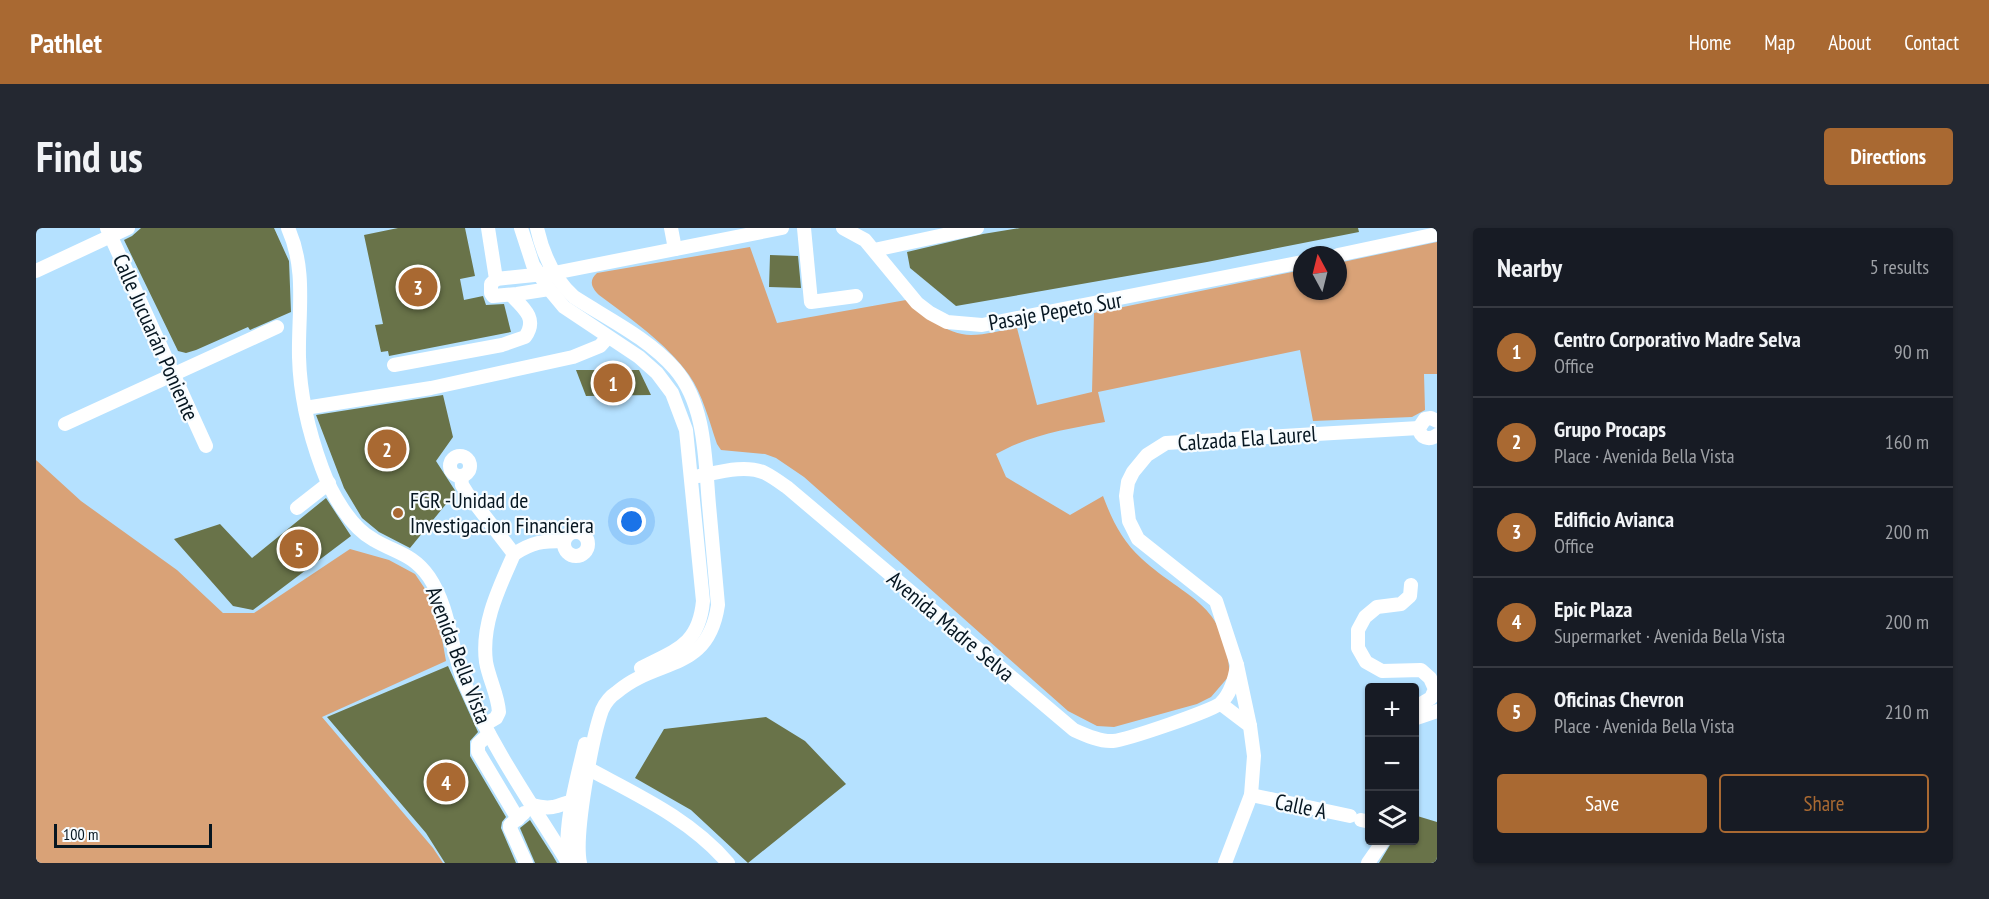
<!DOCTYPE html>
<html lang="en">
<head>
<meta charset="utf-8">
<style>
	body { margin:0; font-family:"PT Sans Narrow",sans-serif; background:#242831; color:#f1f3f6 }
	.controls { position:absolute; right:18px; bottom:18px; display:grid; overflow:hidden; border-radius:6px; box-shadow:0 2px 4px #0004 }
	.controls button { width:54px; height:54px; display:grid; place-items:center; padding:0; border:0; border-bottom:2px solid #363941; background:#171b24; color:#f1f3f6; font:30px sans-serif }
	.compass { position:absolute; left:1257px; top:18px; width:54px; height:54px; border-radius:50%; background:#171b24; box-shadow:0 2px 4px #0004; rotate:353deg }
	.scale { position:absolute; left:18px; bottom:15px; width:158px; box-sizing:border-box; padding-left:6px; border:3px solid #061621; border-top:0; font-size:16px; line-height:21px; white-space:nowrap; color:#061621; -webkit-text-stroke:4px #f7fcff; paint-order:stroke }
	.you { position:absolute; left:596px; top:294px; width:21px; height:21px; margin:-15px; border:4px solid #fff; border-radius:50%; background:#1a73e8; box-shadow:0 0 0 9px #1a73e833 }
	.badge { display:grid; place-items:center; width:39px; height:39px; border-radius:50%; background:#a96932; color:#fff; font-size:20px; font-weight:700 }
	.pin { position:absolute; translate:-50% -50%; border:3px solid #fff; box-shadow:0 2px 6px #0006 }
	.list { margin:0; padding:0; list-style:none }
	h2 { display:flex; justify-content:space-between; align-items:center; height:78px; margin:0; padding:0 24px; font-size:26px }
	h2 small { font-size:20px; font-weight:400; color:#9ea1a6 }
	.list li { display:grid; grid-template-columns:39px 1fr auto; gap:18px; align-items:center; box-sizing:border-box; height:90px; padding:0 24px; border-top:2px solid #363941 }
	.list b { display:block; font-size:22px; white-space:nowrap }
	.list p { margin:0; font-size:20px; white-space:nowrap; color:#9ea1a6 }
	.list em { font-size:20px; font-style:normal; color:#9ea1a6 }
	.actions { display:flex; gap:12px; padding:18px 24px }
	.actions a { flex:1; padding:14px 0; border:2px solid #a96932; border-radius:6px; text-align:center; font-size:21px; color:#a96932 }
	.actions .main { background:#a96932; color:#fff }
	.icon { flex:none; width:33px; height:33px; fill:none; stroke:currentColor; stroke-width:2; stroke-linecap:round; stroke-linejoin:round }
	.map { position:relative; flex:none; width:1401px; height:635px; overflow:hidden; border-radius:6px }
	header { display:flex; align-items:center; gap:36px; box-sizing:border-box; height:84px; padding:0 30px; background:#a96932; color:#fff }
	header strong { font-size:28px }
	nav { display:flex; gap:33px; margin-inline-start:auto; font-size:21px }
	.intro { display:flex; align-items:center; justify-content:space-between; box-sizing:border-box; height:144px; padding:0 36px }
	h1 { margin:0; font-size:42px }
	.button { padding:15px 27px; border-radius:6px; background:#a96932; color:#fff; font-size:21px; font-weight:700 }
	main { display:flex; gap:36px; padding:0 36px }
	aside { flex:1; background:#171b24; border-radius:6px; box-shadow:0 2px 4px #0004 }
	.map>svg:first-child { display:block }
	.green { fill:#d9a277 }
	.building { fill:#697349 }
	.lines { fill:none; stroke-linecap:round; stroke-linejoin:round }
	.minor { stroke:#fff; stroke-width:14 }
	.poi-dot { fill:#a96932; stroke:#f7fcff; stroke-width:2 }
	.labels { text-anchor:middle; stroke-width:4.5; stroke-linejoin:round; paint-order:stroke }
	.street-label { font-size:22px; fill:#061621; stroke:#f7fcff }
	.poi-label { font-size:22px; fill:#061621; stroke:#f7fcff; text-anchor:start }
</style>
</head>
<body>
<header>
<strong>Pathlet</strong>
<nav><a>Home</a><a>Map</a><a>About</a><a>Contact</a></nav>
</header>
<div class="intro"><h1>Find us</h1><a class="button">Directions</a></div>
<main>
<div class="map">
<svg width="1401" height="635" viewBox="0 0 1401 635">
	<rect width="100%" height="100%" fill="#b5e1ff"/>
	<!-- green -->
	<g class="green">
		<path d="M1401 14V146H1388L1389 182 1376 189 1277 193 1264 122 1062 164 1069 194C1031 201 993 207 960 226L970 249 1034 287 1067 268C1076 292 1086 313 1106 331 1151 372 1189 373 1194 447L1175 469 1161 476 1078 499 1061 498 1032 483 768 249 740 230 729 226 685 222 681 216C673 193 667 167 653 147 630 115 595 91 563 67 556 60 552 53 561 45L714 19 741 95 870 72C887 86 911 107 935 107 950 107 966 102 981 100L1001 177 1056 164 1058 85 1266 42V63H1302V35Z"/>
		<path d="M0 232 45 273 141 342 187 385H218L314 321 353 332 379 346 400 377 410 433 286 489 397 620 407 635H0Z"/>
	</g>
	<!-- building -->
	<g class="building">
		<path d="M105 0H238L253 33 255 84 214 102 212 99 160 122 150 125 142 123 88 12 96 8Z"/>
		<path d="M362 0H429L439 48 424 51 428 72 447 68 450 77 468 76 475 104 353 128 352 123 345 124 339 97 347 96 328 7Z"/>
		<path d="M984 0H1322L1323 4 1171 34 920 78 874 40 871 24 947 6Z"/>
		<path d="M734 27 762 28 765 60 733 59Z"/>
		<path d="M540 142H603L615 167 550 168Z"/>
		<path d="M407 167 417 209 400 233 420 264 374 320 343 304 326 290 308 260 280 187Z"/>
		<path d="M290 270 315 308 217 382 197 378 138 311 184 296 216 330Z"/>
		<path d="M412 438 442 504 434 513V528L470 589 466 594 465 600 480 635H409L390 605 291 489Z"/>
		<path d="M730 489 769 513 810 556 712 635 655 582 599 550 628 501Z"/>
		<path d="M1378 587 1401 594V635H1343L1357 612H1378Z"/>
		<path d="M494 592 517 628 521 635H499L484 600Z"/>
	</g>
	<g class="lines">
		<!-- minor -->
		<g class="minor">
			<path d="M71 0 170 218"/>
			<path d="M252 0C271 42 262 85 263 129 264 167 273 205 286 240 295 265 314 299 338 312 360 325 377 326 393 349 415 382 414 421 429 456 455 518 495 575 531 633"/>
			<path d="M452 0 460 51 455 56V65L457 68 481 66 513 61"/>
			<path d="M485 0 497 37 513 61 528 79 603 129 621 145 636 165 650 202 667 373C663 417 640 422 605 440"/>
			<path d="M501 0C507 27 518 51 538 69 572 91 612 110 639 141 670 177 669 232 673 277 676 310 679 344 682 377 672 445 622 429 581 464 575 468 569 475 566 482 556 510 538 607 544 635"/>
			<path d="M635 0 639 21"/>
			<path d="M768 0 775 74 820 68"/>
			<path d="M807 0 829 12 881 75 894 85 911 94 946 97 1266 34"/>
			<path d="M838 22 941 0"/>
			<path d="M1302 27 1401 6"/>
			<path d="M0 43 92 0"/>
			<path d="M460 51 518 45 746 0"/>
			<path d="M358 137 466 117 489 109C502 91 488 80 475 67"/>
			<path d="M269 180 395 160 537 129 564 118 572 109"/>
			<path d="M1401 193 1395 190 1389 191 1383 200C1384 210 1393 213 1401 207"/>
			<path d="M29 196 241 99"/>
			<circle cx="424" cy="238" r="10"/>
			<path d="M425 248 426 257 431 265 478 326C463 360 445 396 450 434 453 451 462 467 463 484L460 490 448 497"/>
			<path d="M663 248C683 244 710 236 729 245 737 249 745 255 752 260L1038 502C1049 507 1064 514 1077 513 1090 512 1179 482 1185 475 1195 465 1199 450 1201 437"/>
			<path d="M261 280 293 255"/>
			<circle cx="540" cy="316" r="12"/>
			<path d="M478 326C497 314 506 313 528 313"/>
			<path d="M1375 357 1374 368 1365 376 1341 379 1329 389 1322 402V420L1330 434 1346 443 1385 442 1394 450 1399 461 1395 470 1378 480"/>
			<path d="M1185 476 1214 498 1218 528 1215 567 1189 635"/>
			<path d="M1378 491 1401 483"/>
			<path d="M1214 498 1201 437 1180 373 1102 311 1093 293 1090 268 1092 254 1097 244 1111 227 1130 215 1383 200"/>
			<path d="M453 506 442 516V524L482 591"/>
			<path d="M547 540 553 541C603 568 654 591 692 635"/>
			<path d="M1215 567 1314 588"/>
			<path d="M496 577C503 579 510 580 517 579 527 577 533 572 544 573"/>
			<path d="M488 585 474 597V600L490 635"/>
			<path d="M1325 592 1334 594"/>
			<path d="M532 635C528 595 540 555 549 516"/>
			<path d="M1332 635 1348 612"/>
		</g>
	</g>
	<!-- markers -->
	<circle class="poi-dot" cx="362" cy="285" r="6"/>
	<g class="labels">
		<!-- street labels -->
		<g class="street-label">
			<text transform="translate(1019 83) rotate(-10)" y="8">Pasaje Pepeto Sur</text>
			<text transform="translate(120 109) rotate(66)" y="8">Calle Jucuarán Poniente</text>
			<text transform="translate(1211 210) rotate(-4)" y="8">Calzada Ela Laurel</text>
			<text transform="translate(915 398) rotate(40)" y="8">Avenida Madre Selva</text>
			<text transform="translate(423 427) rotate(69)" y="8">Avenida Bella Vista</text>
			<text transform="translate(1265 578) rotate(12)" y="8">Calle A</text>
		</g>
		<!-- poi labels -->
		<g class="poi-label">
			<text x="374" y="280">FGR -Unidad de<tspan x="374" dy="25">Investigacion Financiera</tspan></text>
		</g>
	</g>
</svg>
<div class="controls">
<button>+</button>
<button>−</button>
<button><svg class="icon" aria-label="layers" viewBox="0 0 24 24"><path d="M12 4l9 5-9 5-9-5zM3 14l9 5 9-5"/></svg></button>
</div>
<svg class="compass" viewBox="-18 -18 36 36"><path d="M0-13l5 13h-10z" fill="#e53935"/><path d="M0 13l5-13h-10z" fill="#9ea1a6"/></svg>
<div class="scale">100 m</div>
<div class="you"></div>
<div class="pin badge" style="left:577px;top:155px">1</div>
<div class="pin badge" style="left:351px;top:221px">2</div>
<div class="pin badge" style="left:382px;top:59px">3</div>
<div class="pin badge" style="left:410px;top:554px">4</div>
<div class="pin badge" style="left:263px;top:321px">5</div>
</div>
<aside>
<h2>Nearby<small>5 results</small></h2>
<ul class="list">
<li><span class="badge">1</span><div><b>Centro Corporativo Madre Selva</b><p>Office</p></div><em>90 m</em></li>
<li><span class="badge">2</span><div><b>Grupo Procaps</b><p>Place · Avenida Bella Vista</p></div><em>160 m</em></li>
<li><span class="badge">3</span><div><b>Edificio Avianca</b><p>Office</p></div><em>200 m</em></li>
<li><span class="badge">4</span><div><b>Epic Plaza</b><p>Supermarket · Avenida Bella Vista</p></div><em>200 m</em></li>
<li><span class="badge">5</span><div><b>Oficinas Chevron</b><p>Place · Avenida Bella Vista</p></div><em>210 m</em></li>
</ul>
<div class="actions"><a class="main">Save</a><a>Share</a></div>
</aside>
</main>
</body>
</html>
